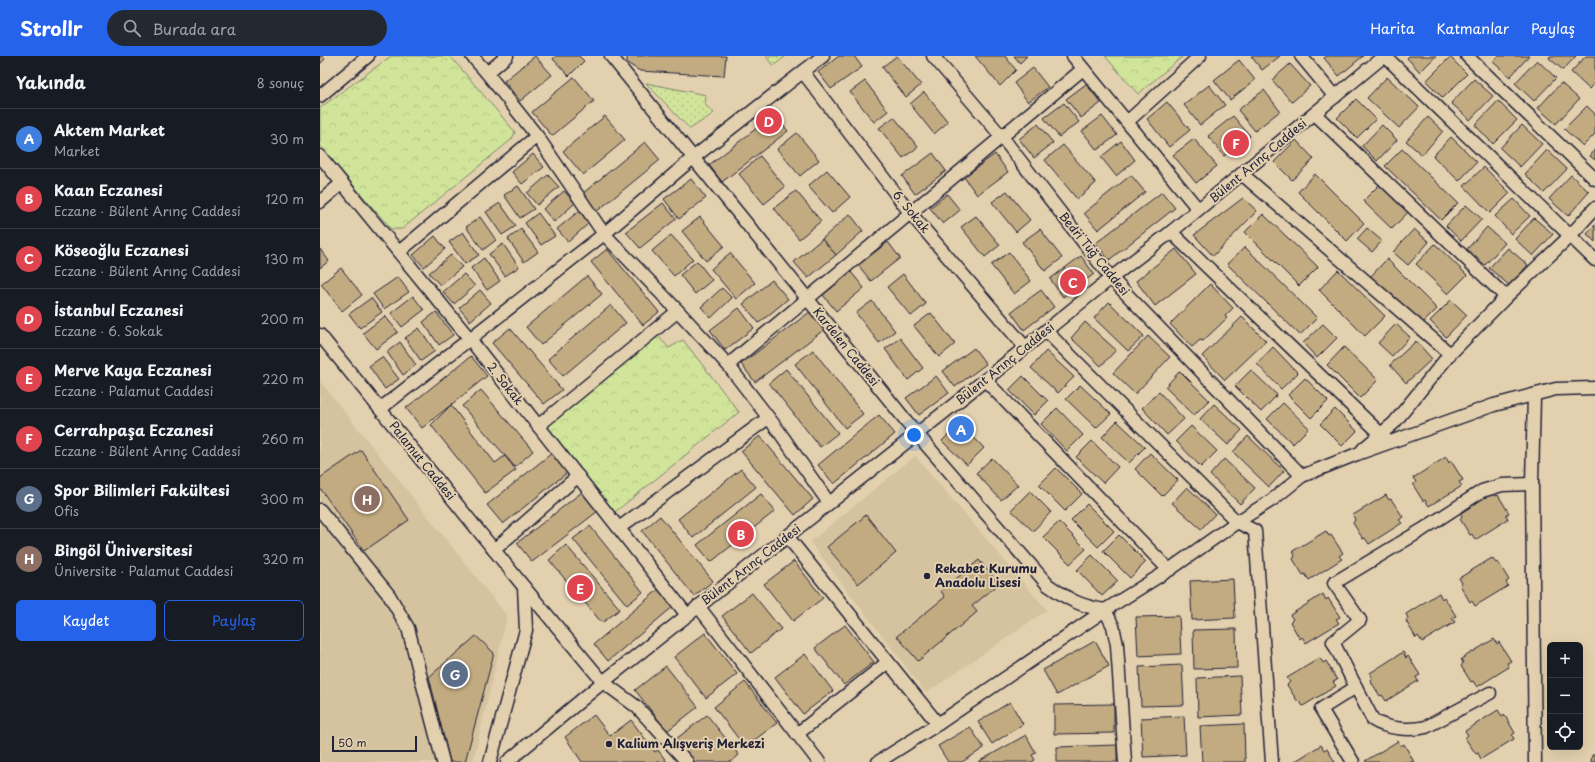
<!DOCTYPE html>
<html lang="tr">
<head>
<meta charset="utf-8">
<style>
	body { margin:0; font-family:"Playpen Sans",sans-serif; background:#242831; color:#f1f3f6 }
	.controls { position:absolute; right:12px; bottom:12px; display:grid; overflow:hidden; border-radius:6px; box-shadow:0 4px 16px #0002 }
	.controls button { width:36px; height:36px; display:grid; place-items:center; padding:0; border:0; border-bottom:1px solid #363941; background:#171b24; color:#f1f3f6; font:20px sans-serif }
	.scale { position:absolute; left:12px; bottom:10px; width:85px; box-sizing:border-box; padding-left:4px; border:2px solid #22223b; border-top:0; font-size:11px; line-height:14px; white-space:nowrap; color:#22223b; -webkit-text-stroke:3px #e3d0ae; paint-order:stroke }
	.you { position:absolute; left:594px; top:379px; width:14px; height:14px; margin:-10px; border:3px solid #fff; border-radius:50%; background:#1a73e8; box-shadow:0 0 0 6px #1a73e833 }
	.badge { display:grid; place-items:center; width:26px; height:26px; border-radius:50%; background:#2563eb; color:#fff; font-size:13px; font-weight:700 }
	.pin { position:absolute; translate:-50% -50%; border:2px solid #fff; box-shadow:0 1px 4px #0006 }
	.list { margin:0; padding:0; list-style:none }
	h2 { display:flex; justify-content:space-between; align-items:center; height:52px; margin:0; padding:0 16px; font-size:17px }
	h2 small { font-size:13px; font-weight:400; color:#9ea1a6 }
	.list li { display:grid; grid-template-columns:26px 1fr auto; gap:12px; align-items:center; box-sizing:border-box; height:60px; padding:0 16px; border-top:1px solid #363941 }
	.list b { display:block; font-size:15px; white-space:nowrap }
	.list p { margin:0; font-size:13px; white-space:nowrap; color:#9ea1a6 }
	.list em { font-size:13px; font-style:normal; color:#9ea1a6 }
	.actions { display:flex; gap:8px; padding:12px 16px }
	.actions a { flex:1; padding:9px 0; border:1px solid #2563eb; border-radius:6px; text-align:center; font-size:14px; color:#2563eb }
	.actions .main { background:#2563eb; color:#fff }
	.icon { flex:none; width:22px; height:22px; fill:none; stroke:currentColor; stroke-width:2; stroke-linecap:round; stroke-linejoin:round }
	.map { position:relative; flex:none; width:1275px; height:706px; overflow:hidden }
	header { display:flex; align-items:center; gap:24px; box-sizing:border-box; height:56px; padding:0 20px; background:#2563eb; color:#fff }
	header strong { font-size:19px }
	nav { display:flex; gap:22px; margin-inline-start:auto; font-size:14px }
	.search { width:280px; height:36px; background:#242831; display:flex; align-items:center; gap:10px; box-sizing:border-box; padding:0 14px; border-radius:22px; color:#9ea1a6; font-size:15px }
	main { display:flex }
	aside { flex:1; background:#171b24 }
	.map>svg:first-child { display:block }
	.built { fill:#d5c29e }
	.grass { fill:url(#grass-dots); stroke:#7a846a }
	.park { fill:url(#park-crowns); stroke:#7a846a }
	.building { fill:#c3ab81; stroke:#22223b }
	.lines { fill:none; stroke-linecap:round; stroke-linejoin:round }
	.minor-casing { stroke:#22223b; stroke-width:15 }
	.minor { stroke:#e3d0ae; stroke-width:12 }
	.poi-dot { fill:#22223b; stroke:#e3d0ae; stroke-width:1.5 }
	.labels { text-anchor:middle; stroke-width:4; stroke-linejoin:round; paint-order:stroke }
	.street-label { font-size:12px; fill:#22223b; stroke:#e3d0ae }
	.poi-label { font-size:12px; font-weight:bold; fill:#22223b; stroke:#e3d0ae; text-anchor:start }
</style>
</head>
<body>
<header>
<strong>Strollr</strong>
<div class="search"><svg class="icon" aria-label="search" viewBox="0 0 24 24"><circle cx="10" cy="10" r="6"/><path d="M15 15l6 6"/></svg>Burada ara</div>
<nav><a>Harita</a><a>Katmanlar</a><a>Paylaş</a></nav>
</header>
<main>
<aside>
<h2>Yakında<small>8 sonuç</small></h2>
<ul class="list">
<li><span class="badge" style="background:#3f7fe0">A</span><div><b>Aktem Market</b><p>Market</p></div><em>30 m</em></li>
<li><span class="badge" style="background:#e0444e">B</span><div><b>Kaan Eczanesi</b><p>Eczane · Bülent Arınç Caddesi</p></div><em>120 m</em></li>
<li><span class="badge" style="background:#e0444e">C</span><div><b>Köseoğlu Eczanesi</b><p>Eczane · Bülent Arınç Caddesi</p></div><em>130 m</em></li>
<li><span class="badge" style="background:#e0444e">D</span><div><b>İstanbul Eczanesi</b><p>Eczane · 6. Sokak</p></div><em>200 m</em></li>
<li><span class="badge" style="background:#e0444e">E</span><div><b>Merve Kaya Eczanesi</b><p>Eczane · Palamut Caddesi</p></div><em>220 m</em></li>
<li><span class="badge" style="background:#e0444e">F</span><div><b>Cerrahpaşa Eczanesi</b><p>Eczane · Bülent Arınç Caddesi</p></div><em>260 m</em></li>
<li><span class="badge" style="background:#5c6f8a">G</span><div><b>Spor Bilimleri Fakültesi</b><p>Ofis</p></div><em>300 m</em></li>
<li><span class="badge" style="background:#8d6e63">H</span><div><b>Bingöl Üniversitesi</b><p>Üniversite · Palamut Caddesi</p></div><em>320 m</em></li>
</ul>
<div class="actions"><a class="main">Kaydet</a><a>Paylaş</a></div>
</aside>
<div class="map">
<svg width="1275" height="706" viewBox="0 0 1275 706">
	<defs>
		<pattern id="grass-dots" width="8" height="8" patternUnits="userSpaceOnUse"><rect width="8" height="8" fill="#d1e59a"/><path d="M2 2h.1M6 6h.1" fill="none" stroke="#b3c486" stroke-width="1.8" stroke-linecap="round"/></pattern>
		<pattern id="park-crowns" width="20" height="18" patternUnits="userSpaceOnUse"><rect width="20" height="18" fill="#d1e59a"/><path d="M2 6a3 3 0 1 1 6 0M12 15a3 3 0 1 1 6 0" fill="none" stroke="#b3c486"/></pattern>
	</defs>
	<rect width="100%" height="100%" fill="#e3d0ae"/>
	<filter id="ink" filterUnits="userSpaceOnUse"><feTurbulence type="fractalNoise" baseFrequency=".025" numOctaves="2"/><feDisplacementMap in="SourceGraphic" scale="8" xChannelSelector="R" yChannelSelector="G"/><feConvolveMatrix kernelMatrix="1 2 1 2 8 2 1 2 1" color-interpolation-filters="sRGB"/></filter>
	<g filter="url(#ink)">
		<!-- built -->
		<g class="built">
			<path d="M0 325 187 560 153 706H0Z"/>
			<path d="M595 400 727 554 606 637 490 486Z"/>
		</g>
		<!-- grass -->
		<g class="grass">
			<path d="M446 0H466L453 10Z"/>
			<path d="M326 27 386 39 385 49 394 57 370 73Z"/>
		</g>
		<!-- park -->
		<g class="park">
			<path d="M71 0H130L195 76 192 83 82 173H71L0 90V52Z"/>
			<path d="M785 0H863L818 38Z"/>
			<path d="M336 278 349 292 363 284 419 356 295 456 229 373V367Z"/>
		</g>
		<!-- building -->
		<g class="building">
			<path d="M0 0H2L5 3 0 8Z"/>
			<path d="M215 0 232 19 200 45 184 25Z"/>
			<path d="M236 0H259L264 5 249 20 233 3Z"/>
			<path d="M307 0H406L404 20 320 15 307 7Z"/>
			<path d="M519 0H534L542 11 511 33 498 16Z"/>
			<path d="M577 0 601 29 586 41 562 11Z"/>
			<path d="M655 0H685L696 14 680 30Z"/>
			<path d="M694 0H707L700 7Z"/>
			<path d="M931 0H960L942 14Z"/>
			<path d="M1007 0H1043L1019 20 1004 2Z"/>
			<path d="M1089 0H1116L1100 16 1087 2Z"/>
			<path d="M1178 0H1209L1190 21 1173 6Z"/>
			<path d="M1230 0H1256L1243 14 1229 2Z"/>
			<path d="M1266 0H1275V26L1269 33 1251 16Z"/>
			<path d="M1130 1 1147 18 1123 42 1106 25Z"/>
			<path d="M919 4 935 24 910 44 894 24Z"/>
			<path d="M1217 4 1236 22 1214 45 1195 27Z"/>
			<path d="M970 8 990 30 972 46 952 24Z"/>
			<path d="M713 12 728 31 708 46 694 27Z"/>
			<path d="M254 21 274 45 232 80 212 56Z"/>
			<path d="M1067 21 1099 51 1079 72 1047 42Z"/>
			<path d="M1154 23 1173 40 1150 64 1131 47Z"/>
			<path d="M545 25 568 55 554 66 530 36Z"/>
			<path d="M1241 27 1259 43 1236 68 1218 52Z"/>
			<path d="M766 28 781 47 761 62 746 43Z"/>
			<path d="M889 29 905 49 880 69 864 49Z"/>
			<path d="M944 34 960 55 935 75 918 54Z"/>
			<path d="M604 36 628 66 614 78 590 48Z"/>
			<path d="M1036 43 1056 63 1037 82 1017 62Z"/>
			<path d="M1178 45 1197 64 1173 88 1155 69Z"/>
			<path d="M847 46 870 74 849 91 827 63Z"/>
			<path d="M744 47 759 66 739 81 724 62Z"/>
			<path d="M1267 50 1275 58V78L1263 90 1244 73Z"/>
			<path d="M455 58 468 75 402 126 389 109Z"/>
			<path d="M285 60 305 84 263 119 243 95Z"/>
			<path d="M782 60 797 79 777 94 762 75Z"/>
			<path d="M913 60 930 80 904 100 888 80Z"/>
			<path d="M574 61 598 91 583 102 559 72Z"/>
			<path d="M1108 61 1123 75 1102 99 1086 85Z"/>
			<path d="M718 68 733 87 714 102 699 83Z"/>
			<path d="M1062 69 1077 84 1057 105 1042 90Z"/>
			<path d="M1202 69 1222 88 1200 111 1180 92Z"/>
			<path d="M477 77 499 104 480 120 457 93Z"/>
			<path d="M1131 81 1157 106 1139 125 1113 100Z"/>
			<path d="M874 83 897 110 876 127 853 99Z"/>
			<path d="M976 84 994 103 972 124 954 106Z"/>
			<path d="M801 85 815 104 796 120 781 101Z"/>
			<path d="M325 86 340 104 276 156 262 138Z"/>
			<path d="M743 89 776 127 757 143 725 104Z"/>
			<path d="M1082 93 1138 147 1121 164 1065 110Z"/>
			<path d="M1227 94 1247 113 1224 137 1205 118Z"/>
			<path d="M1275 94V104L1270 100Z"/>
			<path d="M613 97 626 115 595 138 582 120Z"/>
			<path d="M213 98 224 111 202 128 192 116Z"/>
			<path d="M675 98 688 116 657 139 644 121Z"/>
			<path d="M440 100 465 131 444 148 419 118Z"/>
			<path d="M1164 111 1190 137 1170 157 1144 130Z"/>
			<path d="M507 114 530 141 512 157 488 130Z"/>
			<path d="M995 118 1044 167 1027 185 978 136Z"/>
			<path d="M228 119 239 131 217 149 207 137Z"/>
			<path d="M811 119 825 136 778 174 764 157Z"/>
			<path d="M1251 119 1269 136 1248 160 1229 143Z"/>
			<path d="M371 123 386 142 359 163 344 143Z"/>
			<path d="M1062 126 1090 154 1072 173 1043 145Z"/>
			<path d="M198 130 214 153 200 162 184 139Z"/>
			<path d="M244 135 255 147 234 166 223 153Z"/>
			<path d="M476 135 501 165 479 183 454 152Z"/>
			<path d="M687 135 710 164 696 176 672 146Z"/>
			<path d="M842 136 855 152 789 204 776 187Z"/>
			<path d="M627 138 640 154 623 168 610 152Z"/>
			<path d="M923 142 937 155 893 200 874 179Z"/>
			<path d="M1194 143 1210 160 1191 178 1175 160Z"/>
			<path d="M180 147 196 170 182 179 166 156Z"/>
			<path d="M343 147 356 163 320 192 306 176Z"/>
			<path d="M1146 149 1162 163 1141 185 1126 170Z"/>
			<path d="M259 155 269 167 248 186 237 173Z"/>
			<path d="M218 157 235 180 221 189 205 167Z"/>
			<path d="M530 158 543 175 516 199 502 183Z"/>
			<path d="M943 158 998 211 979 230 925 176Z"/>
			<path d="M656 160 680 189 665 201 641 171Z"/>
			<path d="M160 161 176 184 163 194 146 171Z"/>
			<path d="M380 161 404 190 386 205 362 175Z"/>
			<path d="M1214 162 1233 178 1213 200 1195 183Z"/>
			<path d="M1275 169V186L1267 178Z"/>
			<path d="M1167 171 1185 187 1165 209 1147 193Z"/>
			<path d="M1047 172 1062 185 1052 196 1037 183Z"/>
			<path d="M201 173 218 196 204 206 188 183Z"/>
			<path d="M720 173 742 202 725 215 702 186Z"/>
			<path d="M1094 173 1109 186 1088 209 1073 196Z"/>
			<path d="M143 176 159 199 145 208 129 186Z"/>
			<path d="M351 179 373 203 354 220 332 195Z"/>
			<path d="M115 180 125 193 104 211 93 199Z"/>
			<path d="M502 183 516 199 488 222 474 206Z"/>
			<path d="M568 186 580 202 551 225 538 209Z"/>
			<path d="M183 188 199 211 185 220 169 198Z"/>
			<path d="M1115 188 1147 219 1128 238 1096 208Z"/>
			<path d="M925 191 997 262 980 279 907 208Z"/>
			<path d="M1188 192 1208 209 1190 230 1169 212Z"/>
			<path d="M0 193 9 205 0 212Z"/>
			<path d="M287 193 339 256 323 269 271 206Z"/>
			<path d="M856 193 876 218 835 250 816 225Z"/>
			<path d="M689 196 711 225 694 238 671 209Z"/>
			<path d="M410 197 435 227 416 243 391 213Z"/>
			<path d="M131 199 142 211 120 229 109 217Z"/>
			<path d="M761 200 774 218 743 241 730 223Z"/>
			<path d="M164 202 180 225 167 234 151 212Z"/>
			<path d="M1067 203 1117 253 1100 270 1050 221Z"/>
			<path d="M377 205 392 224 375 238 360 219Z"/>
			<path d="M21 212 42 239 22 255 1 228Z"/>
			<path d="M1018 214 1065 260 1045 280 999 234Z"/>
			<path d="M531 216 544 232 516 255 503 239Z"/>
			<path d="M144 218 155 230 134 248 123 236Z"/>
			<path d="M583 218 606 248 591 260 567 231Z"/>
			<path d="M267 220 282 238 221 289 206 271Z"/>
			<path d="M78 221 89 236 64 253 53 238Z"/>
			<path d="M452 224 468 243 439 267 423 248Z"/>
			<path d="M890 228 913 252 905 260 907 262 883 285 880 284 872 291 850 268Z"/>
			<path d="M402 232 412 242 391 262 381 251Z"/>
			<path d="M160 234 171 247 150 265 139 252Z"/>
			<path d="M721 234 734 251 704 274 691 256Z"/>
			<path d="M93 240 104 254 82 271 71 257Z"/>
			<path d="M51 242 62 256 40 272 29 258Z"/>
			<path d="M1131 244 1147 259 1126 281 1110 265Z"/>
			<path d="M552 245 575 275 559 287 536 257Z"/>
			<path d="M789 246 824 280 808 295 774 262Z"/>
			<path d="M291 249 306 267 243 320 228 303Z"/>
			<path d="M419 252 434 272 405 294 390 274Z"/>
			<path d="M491 255 505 273 435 326 421 308Z"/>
			<path d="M116 256 133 279 119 289 103 266Z"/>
			<path d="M611 257 635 288 619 301 594 270Z"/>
			<path d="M65 260 78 276 56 293 43 277Z"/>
			<path d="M922 261 946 285 905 324 882 300Z"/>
			<path d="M765 266 796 294 781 310 751 282Z"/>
			<path d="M1003 268 1017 282 997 302 983 287Z"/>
			<path d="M1076 268 1090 281 1072 300 1058 287Z"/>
			<path d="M99 272 115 295 101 305 85 282Z"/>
			<path d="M190 272 242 334 224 348 172 287Z"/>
			<path d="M828 280 850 301 815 338 793 317Z"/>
			<path d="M580 282 603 312 588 324 565 293Z"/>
			<path d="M1096 285 1112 303 1086 327 1070 309Z"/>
			<path d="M80 286 96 309 83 319 67 296Z"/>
			<path d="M953 291 978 317 961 333 937 308Z"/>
			<path d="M1024 291 1058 324 1040 342 1007 309Z"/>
			<path d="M654 292 666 308 635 331 623 315Z"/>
			<path d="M493 294 543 358 525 372 475 308Z"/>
			<path d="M726 295 754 321 738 337 711 312Z"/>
			<path d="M151 300 167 320 102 372 86 352Z"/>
			<path d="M62 301 79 323 65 333 49 310Z"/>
			<path d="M466 313 518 377 500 391 449 327Z"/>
			<path d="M931 314 957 339 941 356 915 330Z"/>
			<path d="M860 315 889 344 874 359 845 331Z"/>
			<path d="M616 320 629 337 599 359 586 342Z"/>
			<path d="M703 320 728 345 714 359 689 334Z"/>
			<path d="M985 322 1008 345 991 362 968 339Z"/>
			<path d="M760 329 791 358 776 372 746 343Z"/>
			<path d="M161 334 213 395 195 411 142 350Z"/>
			<path d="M839 336 864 363 847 379 822 352Z"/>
			<path d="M963 347 989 372 973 388 947 363Z"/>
			<path d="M894 348 922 374 908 389 880 363Z"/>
			<path d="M131 349 175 407 185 400 196 414 165 437 111 369Z"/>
			<path d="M737 352 763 379 747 395 721 368Z"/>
			<path d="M1015 353 1037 375 1022 390 1000 368Z"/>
			<path d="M559 359 575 378 514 428 498 409Z"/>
			<path d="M797 365 825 391 809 407 782 381Z"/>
			<path d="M640 367 664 392 647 409 622 385Z"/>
			<path d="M871 370 897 395 881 411 856 385Z"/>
			<path d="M440 380 493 443 475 459 421 395Z"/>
			<path d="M928 380 964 415 949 431 913 396Z"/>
			<path d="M772 385 798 411 783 427 756 401Z"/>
			<path d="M41 394 89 464 44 495 0 432V422Z"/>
			<path d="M232 397 248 416 183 468 167 449Z"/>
			<path d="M830 397 858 424 842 440 815 413Z"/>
			<path d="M1126 401 1129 407 1131 405 1143 424 1139 426 1142 430 1109 450 1105 444 1103 445 1093 429 1096 426 1093 422Z"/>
			<path d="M672 402 698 429 681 444 656 417Z"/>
			<path d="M904 403 935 432 920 448 890 419Z"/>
			<path d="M736 412 762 438 745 455 719 429Z"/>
			<path d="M421 413 436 431 373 482 358 463Z"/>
			<path d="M867 431 895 458 881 473 852 447Z"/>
			<path d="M710 435 731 456 713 475 691 454Z"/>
			<path d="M1172 435 1176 440 1178 439 1189 457 1186 459 1188 463 1155 484 1152 478 1150 479 1140 463 1142 460 1139 455Z"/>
			<path d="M262 436 278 455 212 506 197 487Z"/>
			<path d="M441 438 455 455 391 506 377 489Z"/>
			<path d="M1066 439 1069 444 1071 443 1083 461 1079 464 1082 467 1049 488 1045 482 1043 483 1033 467 1035 464 1033 459Z"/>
			<path d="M767 448 794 475 778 491 751 464Z"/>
			<path d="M546 459 576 497 538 528 507 491Z"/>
			<path d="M340 460 393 525 374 540 322 475Z"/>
			<path d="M739 466 766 493 750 508 723 481Z"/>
			<path d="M270 470 323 536 307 549 253 483Z"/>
			<path d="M1006 475 1009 480 1011 479 1023 497 1019 500 1022 503 989 524 985 518 983 519 973 503 975 500 973 495Z"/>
			<path d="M799 479 826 506 810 522 783 495Z"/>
			<path d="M246 489 300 553 282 567 229 504Z"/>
			<path d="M772 499 798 525 782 540 757 514Z"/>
			<path d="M1172 502 1176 507 1178 506 1189 524 1186 526 1188 530 1155 550 1152 545 1150 546 1140 529 1142 527 1139 522Z"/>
			<path d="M659 504 679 528 652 550 657 556 598 605 577 580 625 541 621 535Z"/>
			<path d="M474 505 503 542 473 565 444 528Z"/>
			<path d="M913 523 915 562 872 564 870 525Z"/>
			<path d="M339 533 354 550 288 605 274 588Z"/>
			<path d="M432 537 461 573 431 597 402 560Z"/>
			<path d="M1119 537 1122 543 1124 541 1136 560 1132 562 1135 566 1102 586 1098 580 1096 582 1086 565 1088 562 1086 558Z"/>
			<path d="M1003 538 1006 544 1008 542 1020 561 1016 563 1019 567 986 587 982 581 980 583 970 566 973 563 970 559Z"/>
			<path d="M859 560 861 598 818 600 816 561Z"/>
			<path d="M525 569 554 606 524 629 495 592Z"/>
			<path d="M916 573 917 612 874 613 873 574Z"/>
			<path d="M385 577 417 618 386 642 354 601Z"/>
			<path d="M156 580 174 597 145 706H130L109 621Z"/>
			<path d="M1174 583 1177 588 1179 586 1191 605 1187 607 1189 611 1157 631 1153 625 1151 626 1141 610 1143 607 1141 603Z"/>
			<path d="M775 585 789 610 737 639 723 614Z"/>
			<path d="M1083 596 1086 602 1088 600 1100 619 1096 621 1098 625 1066 645 1062 639 1060 640 1050 624 1052 621 1050 617Z"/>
			<path d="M485 598 513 635 483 658 455 621Z"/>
			<path d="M1000 602 1003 607 1006 605 1017 624 1013 626 1016 630 983 650 979 645 978 646 967 629 970 626 967 622Z"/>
			<path d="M862 609 864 649 821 650 819 611Z"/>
			<path d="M346 610 378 651 347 675 315 634Z"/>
			<path d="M920 620 922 659 878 661 877 622Z"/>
			<path d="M425 626 457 667 425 691 394 651Z"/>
			<path d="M690 646 703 668 672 688 658 666Z"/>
			<path d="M794 648V677L734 678V649Z"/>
			<path d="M1178 654 1182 660 1184 658 1195 677 1192 679 1194 683 1161 703 1158 697 1156 698 1145 682 1148 679 1145 675Z"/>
			<path d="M274 659 290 680 311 664 335 696 338 694 347 706H262L245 681Z"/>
			<path d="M387 659 419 699 411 706H375L356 683Z"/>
			<path d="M864 660 866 699 823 701 821 662Z"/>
			<path d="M924 668 925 706H882L880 670Z"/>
			<path d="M650 671 664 692 642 706H628L618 690Z"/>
			<path d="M706 679 716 697 712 699 715 704 712 706H658Z"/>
			<path d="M1078 685 1081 690 1084 688 1094 706H1046L1045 705Z"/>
			<path d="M797 689V706H737V691Z"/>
			<path d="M1001 689 1004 694 1007 693 1015 706H974Z"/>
			<path d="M1272 699H1275V706H1271Z"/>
		</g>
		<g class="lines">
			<defs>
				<g id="minor">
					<path d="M152 0 167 17 217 80 284 178 358 255 408 309 458 374 509 447"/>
					<path d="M291 0 596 377 728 529C748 543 759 550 785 554L793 570 797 589 805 706"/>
					<path d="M613 0 682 81 791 222 982 420"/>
					<path d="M753 0 878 153"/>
					<path d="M981 0 1015 41"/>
					<path d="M1065 0 1275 204"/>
					<path d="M1147 0 1275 123"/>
					<path d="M483 16 591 158 705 291"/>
					<path d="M167 17 187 0"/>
					<path d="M0 40 48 0"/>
					<path d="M995 58 1186 241"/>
					<path d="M807 66 880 0"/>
					<path d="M0 100 149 282 367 559"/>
					<path d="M922 118 1130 298"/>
					<path d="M0 146 22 127"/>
					<path d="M851 176 1065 382"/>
					<path d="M79 196 217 80"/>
					<path d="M726 275 917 466 935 475 952 706"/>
					<path d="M0 279 204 531 283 626 317 651 367 706"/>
					<path d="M408 309 763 13"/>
					<path d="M665 324 849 514"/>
					<path d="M1214 339 1212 428 1215 706"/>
					<path d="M60 353 284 178 373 102 503 0"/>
					<path d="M218 370 358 255"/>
					<path d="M1043 393 1074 367 1130 298 1186 241 1250 180 1275 152"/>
					<path d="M0 454 69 539 88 572 123 706"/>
					<path d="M299 472 448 362"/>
					<path d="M467 480 618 668"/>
					<path d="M174 494 258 420"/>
					<path d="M378 550 499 706"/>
					<path d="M1036 631 1053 664C1067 673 1090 675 1106 671L1170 637"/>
					<path d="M477 678 568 606"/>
					<path d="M170 706 206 574 204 531"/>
					<path d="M187 706 283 626 665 324 791 222 851 176 1064 0"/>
					<path d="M558 706 618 668 785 554 849 514 917 466 952 444 982 420 1037 398 1174 349 1236 333 1275 332"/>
					<path d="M1033 706 1001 653 1036 631 1013 586 1040 564 1014 527 1102 474 1162 435 1182 429 1212 428"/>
				</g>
			</defs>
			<!-- minor casing -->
			<use href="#minor" class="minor-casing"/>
			<!-- minor -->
			<use href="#minor" class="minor"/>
		</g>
	</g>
	<!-- markers -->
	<g class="poi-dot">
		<circle cx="607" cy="520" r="4"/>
		<circle cx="289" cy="688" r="4"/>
	</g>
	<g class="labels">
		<!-- street labels -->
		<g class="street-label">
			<text transform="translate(938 105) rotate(-40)" y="4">Bülent Arınç Caddesi</text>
			<text transform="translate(591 156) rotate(51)" y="4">6. Sokak</text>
			<text transform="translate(774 198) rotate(51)" y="4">Bedri Tuğ Caddesi</text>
			<text transform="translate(526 291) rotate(51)" y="4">Kardelen Caddesi</text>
			<text transform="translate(685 308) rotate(-39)" y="4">Bülent Arınç Caddesi</text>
			<text transform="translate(185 328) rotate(52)" y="4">2. Sokak</text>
			<text transform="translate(102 405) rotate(51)" y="4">Palamut Caddesi</text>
			<text transform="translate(431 509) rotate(-38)" y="4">Bülent Arınç Caddesi</text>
		</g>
		<!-- poi labels -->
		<g class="poi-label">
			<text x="615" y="517">Rekabet Kurumu<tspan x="615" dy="14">Anadolu Lisesi</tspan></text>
			<text x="297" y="692">Kalium Alışveriş Merkezi</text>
		</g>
	</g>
</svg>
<div class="controls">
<button>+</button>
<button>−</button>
<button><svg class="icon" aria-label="locate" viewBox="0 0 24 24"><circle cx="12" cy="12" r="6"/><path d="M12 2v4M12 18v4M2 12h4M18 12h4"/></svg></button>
</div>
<div class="scale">50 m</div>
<div class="you"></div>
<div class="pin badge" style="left:641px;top:373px;background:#3f7fe0">A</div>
<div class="pin badge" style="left:421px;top:478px;background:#e0444e">B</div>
<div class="pin badge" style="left:753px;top:226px;background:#e0444e">C</div>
<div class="pin badge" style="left:449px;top:65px;background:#e0444e">D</div>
<div class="pin badge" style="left:260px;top:532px;background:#e0444e">E</div>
<div class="pin badge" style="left:916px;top:87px;background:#e0444e">F</div>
<div class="pin badge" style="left:135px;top:618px;background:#5c6f8a">G</div>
<div class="pin badge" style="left:47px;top:443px;background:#8d6e63">H</div>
</div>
</main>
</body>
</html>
